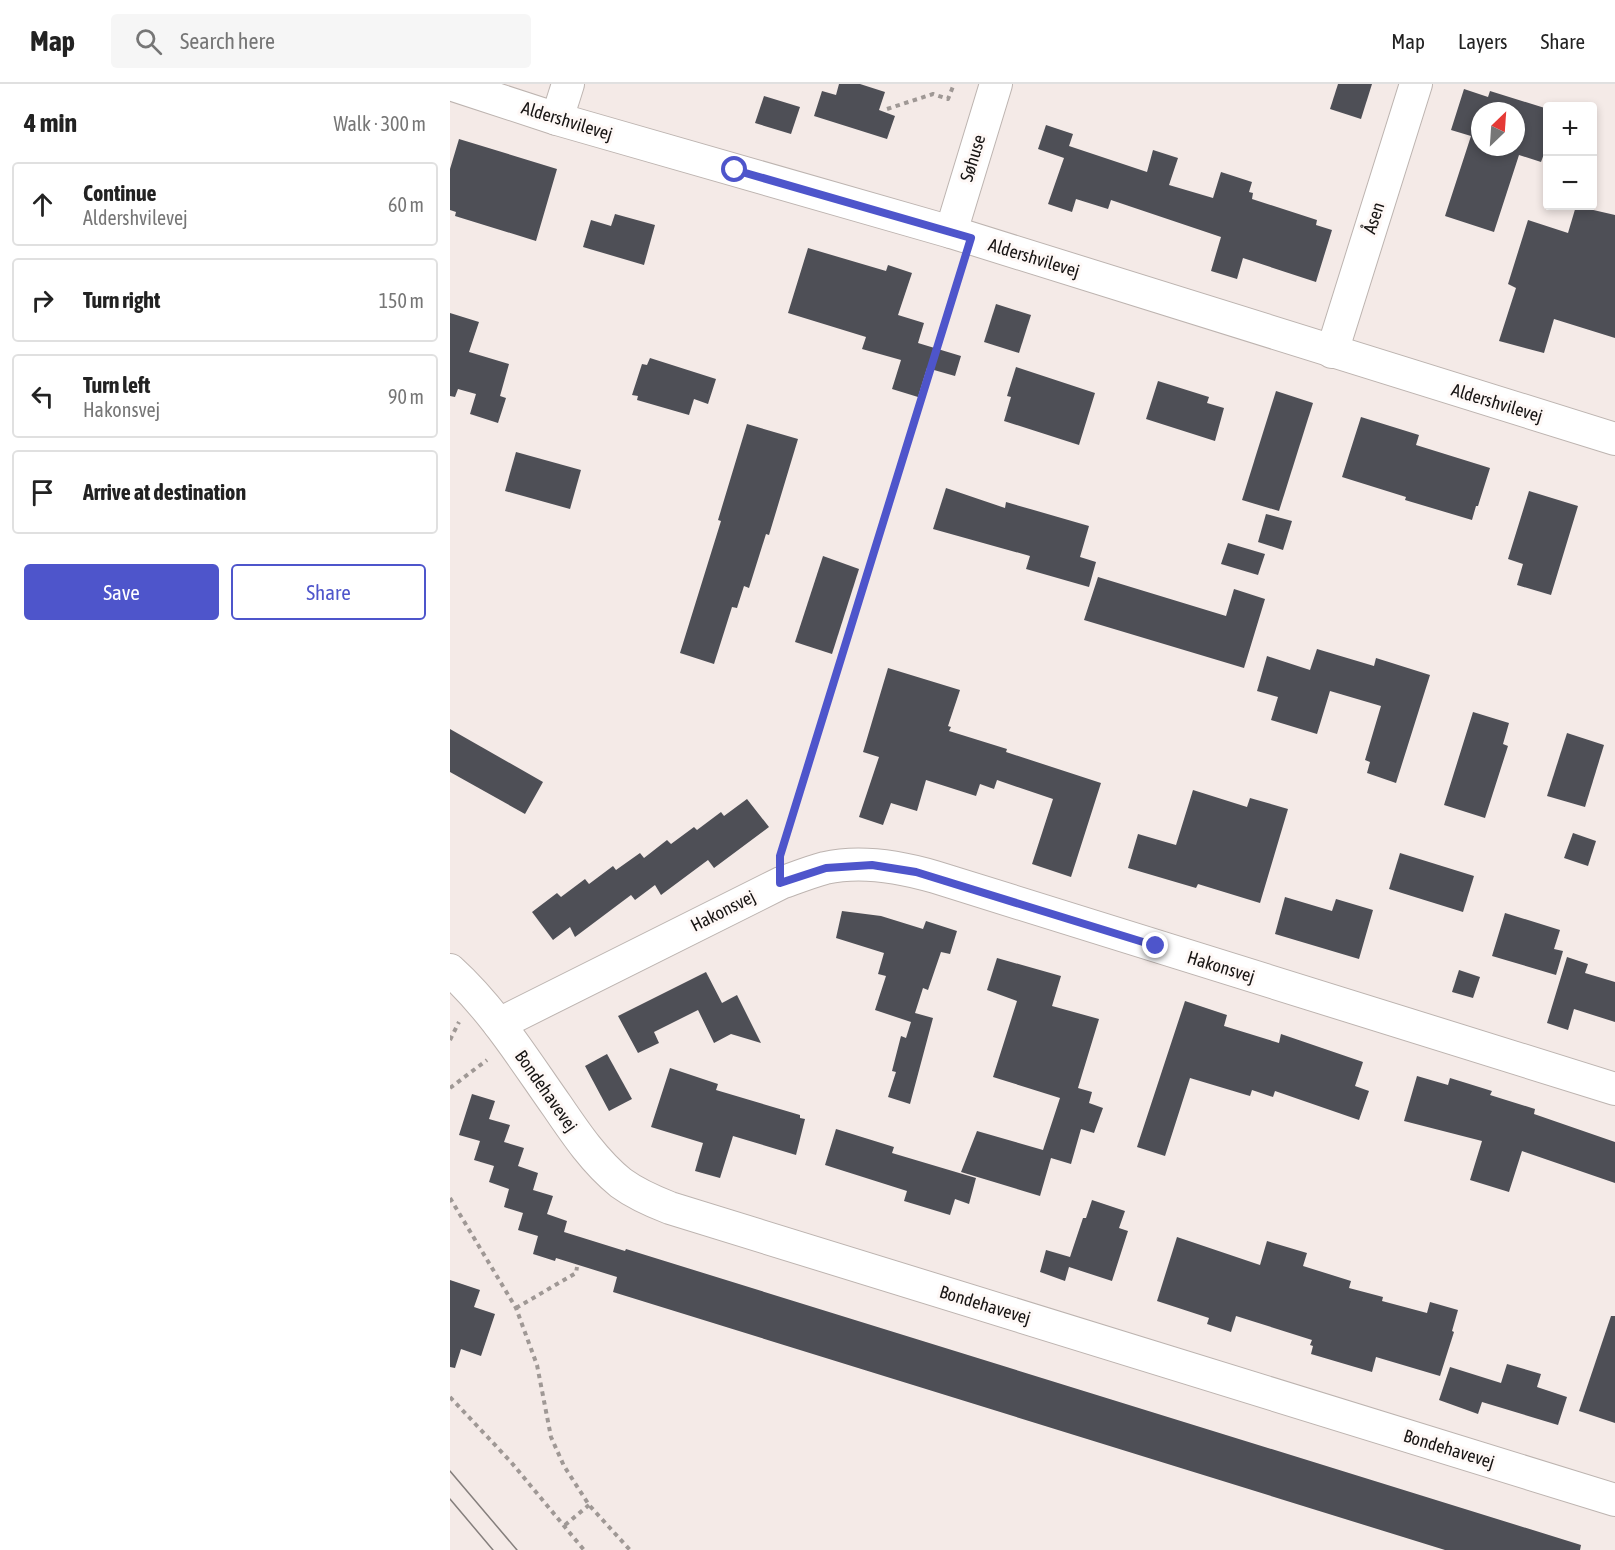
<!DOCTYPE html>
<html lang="en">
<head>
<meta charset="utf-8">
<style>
	body { margin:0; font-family:"Asap Condensed",sans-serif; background:#f6f6f6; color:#222 }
	.controls { position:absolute; right:18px; top:18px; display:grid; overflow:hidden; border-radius:6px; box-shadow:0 3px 9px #0003 }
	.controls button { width:54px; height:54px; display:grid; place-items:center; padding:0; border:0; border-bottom:2px solid #e0e0e0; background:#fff; color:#222; font:30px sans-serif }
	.compass { position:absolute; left:1021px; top:18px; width:54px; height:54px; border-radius:50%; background:#fff; box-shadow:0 3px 9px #0003; rotate:25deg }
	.stop { position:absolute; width:18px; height:18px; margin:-14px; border:4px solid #4e55cb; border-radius:50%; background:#fff }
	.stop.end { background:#4e55cb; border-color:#fff; box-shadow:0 2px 6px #0008 }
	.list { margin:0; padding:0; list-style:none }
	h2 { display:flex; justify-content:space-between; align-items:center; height:78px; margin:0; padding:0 24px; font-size:26px }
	h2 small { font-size:20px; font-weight:400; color:#767676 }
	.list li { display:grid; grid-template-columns:39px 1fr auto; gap:18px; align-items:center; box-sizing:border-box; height:84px; margin:0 12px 12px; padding:0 12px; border:2px solid #e0e0e0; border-radius:6px }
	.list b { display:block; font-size:22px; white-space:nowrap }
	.list p { margin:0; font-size:20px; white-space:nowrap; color:#767676 }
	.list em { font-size:20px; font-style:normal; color:#767676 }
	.actions { display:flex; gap:12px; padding:18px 24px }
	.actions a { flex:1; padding:14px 0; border:2px solid #4e55cb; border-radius:6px; text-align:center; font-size:21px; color:#4e55cb }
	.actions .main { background:#4e55cb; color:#fff }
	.icon { flex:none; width:33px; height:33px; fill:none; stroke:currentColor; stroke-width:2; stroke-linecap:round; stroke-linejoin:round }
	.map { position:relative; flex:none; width:1165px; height:1466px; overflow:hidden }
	header { display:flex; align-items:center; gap:36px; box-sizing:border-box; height:84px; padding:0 30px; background:#fff; border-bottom:2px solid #e0e0e0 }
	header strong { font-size:28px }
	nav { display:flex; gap:33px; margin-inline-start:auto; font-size:21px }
	.search { width:420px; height:54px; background:#f6f6f6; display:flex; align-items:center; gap:15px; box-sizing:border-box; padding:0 21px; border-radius:6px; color:#767676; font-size:22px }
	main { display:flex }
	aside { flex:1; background:#fff }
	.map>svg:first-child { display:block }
	.building { fill:#4e4f56; fill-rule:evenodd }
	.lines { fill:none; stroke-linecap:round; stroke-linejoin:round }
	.street-casing { stroke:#bdb4b0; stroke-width:34 }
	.path { stroke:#9f9895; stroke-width:4; stroke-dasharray:4.5 4.5; stroke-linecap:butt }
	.street { stroke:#fff; stroke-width:32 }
	.tram { stroke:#857f7d; stroke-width:1.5 }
	.route { stroke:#4e55cb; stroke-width:8 }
	.labels { text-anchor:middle; stroke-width:6; stroke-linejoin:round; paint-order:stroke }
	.street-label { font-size:18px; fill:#181514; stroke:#fef8f6 }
</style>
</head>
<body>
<header>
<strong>Map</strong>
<div class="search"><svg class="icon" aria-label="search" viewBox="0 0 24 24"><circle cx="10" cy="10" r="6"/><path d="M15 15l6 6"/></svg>Search here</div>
<nav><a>Map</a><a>Layers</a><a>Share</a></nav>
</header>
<main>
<aside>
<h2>4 min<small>Walk · 300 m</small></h2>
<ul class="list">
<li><svg class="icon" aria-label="ahead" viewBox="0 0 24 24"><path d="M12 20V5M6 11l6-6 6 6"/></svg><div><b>Continue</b><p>Aldershvilevej</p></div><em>60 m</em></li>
<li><svg class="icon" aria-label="right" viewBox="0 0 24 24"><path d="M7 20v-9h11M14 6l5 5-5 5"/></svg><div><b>Turn right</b></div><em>150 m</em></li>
<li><svg class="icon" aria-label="left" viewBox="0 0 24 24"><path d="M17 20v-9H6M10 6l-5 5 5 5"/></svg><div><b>Turn left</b><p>Hakonsvej</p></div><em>90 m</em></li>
<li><svg class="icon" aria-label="arrive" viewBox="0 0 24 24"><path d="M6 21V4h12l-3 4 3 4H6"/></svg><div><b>Arrive at destination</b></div></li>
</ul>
<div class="actions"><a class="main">Save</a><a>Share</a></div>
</aside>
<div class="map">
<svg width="1165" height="1466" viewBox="0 0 1165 1466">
	<rect width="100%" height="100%" fill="#f4eae7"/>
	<!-- building -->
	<g class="building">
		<path d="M389 0H410L435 8 429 26 445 32 437 55 364 32 372 7 386 11Z"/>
		<path d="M888 0H922L911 35 880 25Z"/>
		<path d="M1014 5 1038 13 1040 7 1098 25V59L1091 78 1069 71 1044 148 995 132 1021 52 1001 46ZM1030 27H1066V63H1030Z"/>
		<path d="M314 12 350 23 341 50 305 39Z"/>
		<path d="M596 41 623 50 619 62 697 88 703 66 728 74 719 101 763 114 771 88 802 98 799 108 803 109 802 115 867 136 866 141 882 146 866 198 793 174 787 195 761 187 771 153 661 116 658 125 626 115 622 128 598 120 614 74 588 65Z"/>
		<path d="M9 55 107 85 86 157 5 132 6 128 0 126V85Z"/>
		<path d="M1126 122 1165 131V254L1104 235 1094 269 1049 257 1066 204 1058 200 1078 136 1118 149Z"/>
		<path d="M165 130 205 141 194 181 133 163 141 136 161 142Z"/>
		<path d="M358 164 436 187 438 181 462 189 448 231 474 239 468 259 511 272 505 292 477 284 468 313 442 305 451 276 412 265 416 253 338 229Z"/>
		<path d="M546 220 581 231 569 269 534 258Z"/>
		<path d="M0 229 29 238 19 268 59 280 50 312 56 314 48 339 20 330 26 310 8 305 5 313 0 312Z"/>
		<path d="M200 274 266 295 258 320 244 315 239 331 187 316 188 312 182 311 192 280 197 281Z"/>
		<path d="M566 283 645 309 629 361 554 337 561 313 557 312Z"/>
		<path d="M708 297 759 313 757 319 774 324 765 357 696 335Z"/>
		<path d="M826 307 863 319 829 427 792 416Z"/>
		<path d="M911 333 969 351 966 361 1040 384 1028 422H1026L1022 436 955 416 956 413 892 393Z"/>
		<path d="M297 340 348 355 319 451 316 450 299 504 294 502 287 524 282 523 264 580 230 569 271 437 268 436Z"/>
		<path d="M66 368 131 386 120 425 55 407Z"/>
		<path d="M496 404 555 424 556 418 639 442 630 473 646 478 639 503 576 485 580 472 483 445Z"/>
		<path d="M1079 407 1128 422 1101 511 1067 501 1073 480 1058 475Z"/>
		<path d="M816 430 842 437 833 466 808 458Z"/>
		<path d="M778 459 815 470 808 491 771 480Z"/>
		<path d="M373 472 409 485 382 570 345 558Z"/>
		<path d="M648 493 776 532 784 505 815 515 794 584 634 536Z"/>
		<path d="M867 565 924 582 926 574 980 591 946 699 917 689 920 678 915 676 931 622 880 607 867 650 821 636 828 613 807 607 817 572 860 586Z"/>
		<path d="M438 584 510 606 498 642 501 643 499 647 557 665 556 668 651 699 621 793 582 780 603 715 547 696 544 705 530 700 526 712 476 696 467 727 441 719 433 741 409 733 429 673 413 668Z"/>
		<path d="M1023 628 1059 639 1053 660 1058 662 1035 734 994 721Z"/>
		<path d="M0 645 93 698 75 730 0 688Z"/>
		<path d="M1117 649 1154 661 1135 723 1097 712Z"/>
		<path d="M743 706 797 723 800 714 838 725 810 819 748 800 746 804 678 784 688 750 726 761Z"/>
		<path d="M297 715 319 743 264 784 258 776 211 811 205 801 185 816 181 811 125 853 120 843 103 856 82 828 107 809 111 813 135 795 139 800 163 782 166 786 190 769 194 774 217 756 221 760 244 743 247 746 271 728 274 732Z"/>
		<path d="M1123 749 1146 757 1138 782 1114 774Z"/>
		<path d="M950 769 1024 792 1013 828 939 805Z"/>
		<path d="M835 813 882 827 886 815 923 826 909 875 825 850Z"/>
		<path d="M392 827 431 832 473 845 476 837 507 847 500 870 491 868 478 906 473 904 465 929 483 934 460 1020 438 1013 446 988 442 987 451 952 456 954 461 938 425 926 436 892 428 890 434 869 386 854Z"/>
		<path d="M1055 829 1110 846 1104 865 1113 867 1106 891 1042 872Z"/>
		<path d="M1117 873 1138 880 1135 889 1165 898V938L1124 925 1118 946 1097 939Z"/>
		<path d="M547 874 611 892 602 922 649 935 628 1004 642 1008 639 1019 653 1024 644 1049 631 1045 621 1080 601 1074 590 1112 511 1088 527 1047 593 1066 610 1014 543 993 567 917 537 906Z"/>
		<path d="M1009 886 1030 893 1023 914 1002 908Z"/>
		<path d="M256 888 272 919 287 911 311 959 281 950 264 959 248 926 204 948 209 959 188 969 168 932Z"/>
		<path d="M735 917 777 931 774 942 829 959 831 950 913 978 905 1002 919 1007 909 1036 825 1007 823 1013 802 1006 800 1012 740 994 715 1072 687 1063Z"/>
		<path d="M157 970 182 1015 159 1027 135 982Z"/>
		<path d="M220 984 268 1000 266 1006 350 1031V1034L355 1035 346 1071 283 1052 270 1094 245 1087 253 1059 201 1043Z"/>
		<path d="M967 992 998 1001 1000 994 1042 1007 1040 1011 1085 1025 1084 1030 1165 1058V1099L1072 1067 1059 1108 1020 1096 1032 1057 954 1037Z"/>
		<path d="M22 1010 45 1017 39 1035 60 1041 54 1058 74 1064 68 1082 88 1089 83 1106 103 1112 97 1130 117 1137 114 1148 175 1167 176 1165 1131 1461 1130 1466H995L163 1208 167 1193 106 1174 105 1177 83 1170 88 1152 68 1146 73 1129 54 1123 59 1105 39 1098 44 1082 24 1076 30 1057 9 1051Z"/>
		<path d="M386 1045 444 1063 442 1069 526 1094 519 1120 505 1115 500 1131 454 1117 457 1107 375 1081Z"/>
		<path d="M642 1116 675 1127 669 1144 678 1147 662 1197 619 1183 615 1197 590 1188 596 1166 620 1173 633 1134H636Z"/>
		<path d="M727 1153 810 1181 817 1157 857 1169 853 1182 901 1197 899 1204 933 1213 932 1217 977 1229 980 1218 1008 1226 1002 1247 1004 1248 990 1292 926 1273 922 1288 861 1270 863 1262 860 1261 862 1256 786 1232 781 1248 757 1240 759 1234 707 1217Z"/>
		<path d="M0 1196 30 1206 24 1223 45 1230 31 1272 11 1265 5 1284 0 1283Z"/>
		<path d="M1161 1232H1165V1339L1129 1327Z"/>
		<path d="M1057 1280 1091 1290 1087 1303 1117 1313 1108 1341 1032 1318 1028 1330 989 1316 1000 1283 1051 1299Z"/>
	</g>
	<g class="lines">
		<defs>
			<g id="street">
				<path d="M0 0 107 35 501 148 1165 355"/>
				<path d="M107 35 118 0"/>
				<path d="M501 148 546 0"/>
				<path d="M882 268 966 0"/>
				<path d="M0 886C43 925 73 974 107 1022 126 1050 145 1078 171 1099 186 1110 202 1117 220 1124L1165 1416"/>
				<path d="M49 940 331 799C345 794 360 788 375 784 410 776 451 783 485 793L1165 1005"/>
			</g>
		</defs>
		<!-- street casing -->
		<use href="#street" class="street-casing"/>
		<!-- path -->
		<g class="path">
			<path d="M437 25 483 10 498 15 504 0"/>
			<path d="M332 767 512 183"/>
			<path d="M0 956 9 938"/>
			<path d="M0 1004 37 976"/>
			<path d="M0 1114 66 1224 87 1281 101 1353 114 1382 139 1421 180 1466"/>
			<path d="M66 1224 126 1189 127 1183"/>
			<path d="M0 1313 61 1378 134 1466"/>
			<path d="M115 1441 139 1421"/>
		</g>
		<!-- street -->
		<use href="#street" class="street"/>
		<!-- tram -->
		<g class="tram">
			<path d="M0 1387 67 1466"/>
			<path d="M0 1415 43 1466"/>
		</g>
	</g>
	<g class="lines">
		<!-- route -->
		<path class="route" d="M285 86 521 154 330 772V799L376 784 422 781 466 788 706 862"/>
	</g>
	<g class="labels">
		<!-- street labels -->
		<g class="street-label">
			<text transform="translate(117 37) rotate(17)" y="6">Aldershvilevej</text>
			<text transform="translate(523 74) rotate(-73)" y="6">Søhuse</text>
			<text transform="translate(924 134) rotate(-72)" y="6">Åsen</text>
			<text transform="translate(584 174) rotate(17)" y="6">Aldershvilevej</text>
			<text transform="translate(1047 319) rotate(17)" y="6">Aldershvilevej</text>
			<text transform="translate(273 827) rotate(-27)" y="6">Hakonsvej</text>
			<text transform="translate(771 883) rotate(17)" y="6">Hakonsvej</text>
			<text transform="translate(96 1007) rotate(55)" y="6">Bondehavevej</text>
			<text transform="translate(535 1221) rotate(17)" y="6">Bondehavevej</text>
			<text transform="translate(999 1365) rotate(17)" y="6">Bondehavevej</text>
		</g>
	</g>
</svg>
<div class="controls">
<button>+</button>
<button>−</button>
</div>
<svg class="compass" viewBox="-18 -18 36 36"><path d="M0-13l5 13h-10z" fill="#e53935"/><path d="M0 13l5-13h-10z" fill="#767676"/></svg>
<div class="stop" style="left:285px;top:86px"></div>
<div class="stop end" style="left:706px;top:862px"></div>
</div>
</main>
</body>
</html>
